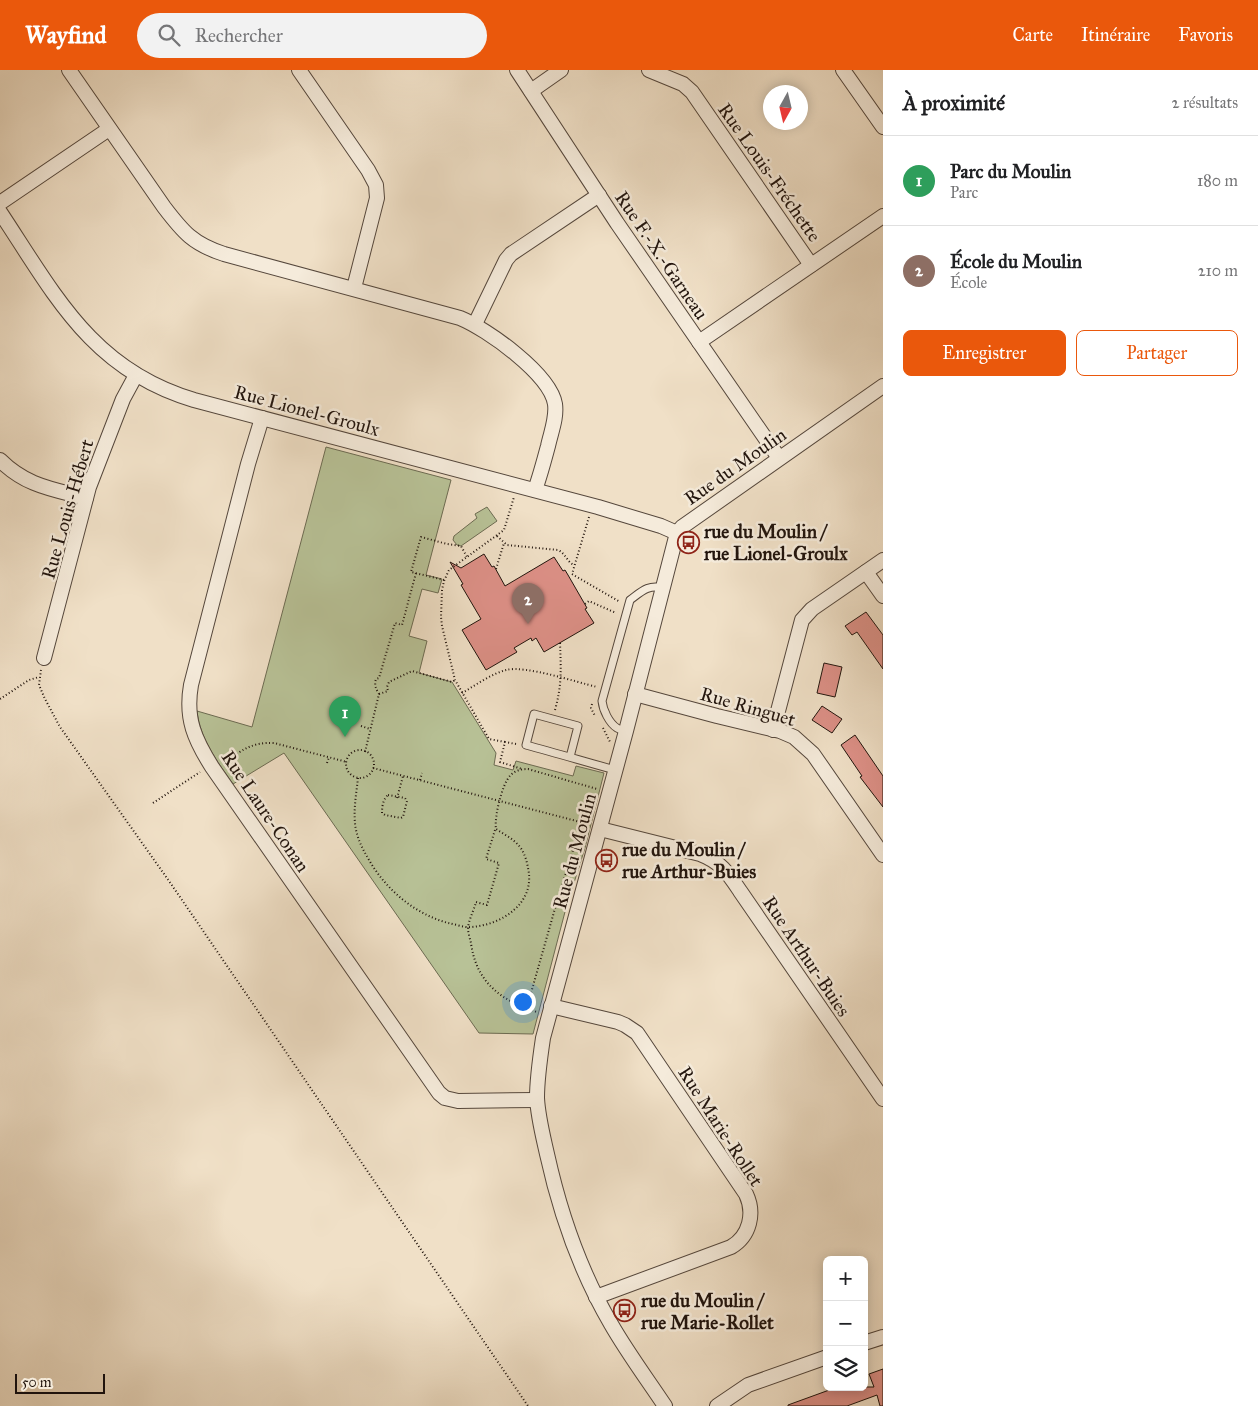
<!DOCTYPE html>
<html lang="fr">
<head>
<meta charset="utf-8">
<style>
	body { margin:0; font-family:"IM FELL Great Primer",serif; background:#f2f2f2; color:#202124 }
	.controls { position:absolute; right:15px; bottom:15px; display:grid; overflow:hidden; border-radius:8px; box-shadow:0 2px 12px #0003 }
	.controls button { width:45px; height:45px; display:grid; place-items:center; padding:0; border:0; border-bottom:1px solid #e0e0e0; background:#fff; color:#202124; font:25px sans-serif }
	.compass { position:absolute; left:763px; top:15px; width:45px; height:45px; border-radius:50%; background:#fff; box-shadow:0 2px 12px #0003; rotate:188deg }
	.scale { position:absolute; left:15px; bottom:12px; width:90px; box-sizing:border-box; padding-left:5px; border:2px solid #21140d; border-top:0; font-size:14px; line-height:18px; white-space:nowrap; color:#21140d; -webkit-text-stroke:4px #f5ebdb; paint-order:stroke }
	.you { position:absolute; left:522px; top:931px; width:18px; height:18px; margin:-12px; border:4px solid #fff; border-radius:50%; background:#1a73e8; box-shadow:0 0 0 8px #1a73e833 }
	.badge { display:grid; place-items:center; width:32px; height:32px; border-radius:50%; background:#ea580c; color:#fff; font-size:16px; font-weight:700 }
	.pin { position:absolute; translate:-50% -41px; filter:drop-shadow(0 1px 2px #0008) }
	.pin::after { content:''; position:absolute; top:26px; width:18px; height:15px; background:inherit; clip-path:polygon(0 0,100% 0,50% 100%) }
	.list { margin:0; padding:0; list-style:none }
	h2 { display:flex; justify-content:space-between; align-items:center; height:65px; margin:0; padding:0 20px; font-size:21px }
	h2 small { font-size:16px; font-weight:400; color:#757577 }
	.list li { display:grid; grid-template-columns:32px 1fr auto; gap:15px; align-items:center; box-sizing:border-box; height:90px; padding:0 20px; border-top:1px solid #e0e0e0 }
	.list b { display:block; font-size:19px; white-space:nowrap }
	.list p { margin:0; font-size:16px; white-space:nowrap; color:#757577 }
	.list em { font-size:16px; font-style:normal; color:#757577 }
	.actions { display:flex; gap:10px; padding:15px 20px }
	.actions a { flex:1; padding:11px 0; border:1px solid #ea580c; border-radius:8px; text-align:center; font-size:18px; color:#ea580c }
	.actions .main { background:#ea580c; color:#fff }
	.icon { flex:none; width:28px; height:28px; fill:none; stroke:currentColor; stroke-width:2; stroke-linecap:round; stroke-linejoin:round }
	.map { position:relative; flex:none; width:883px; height:1336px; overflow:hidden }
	header { display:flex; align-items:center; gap:30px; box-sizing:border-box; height:70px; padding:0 25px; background:#ea580c; color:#fff }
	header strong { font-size:24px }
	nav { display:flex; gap:28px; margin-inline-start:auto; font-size:18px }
	.search { width:350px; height:45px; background:#f2f2f2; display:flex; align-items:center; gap:12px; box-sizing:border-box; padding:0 18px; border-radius:28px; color:#757577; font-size:19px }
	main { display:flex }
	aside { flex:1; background:#fff }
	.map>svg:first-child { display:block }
	.green { fill:#b8c297; stroke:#6c6b52 }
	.building { fill:#dd9087; stroke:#21140d }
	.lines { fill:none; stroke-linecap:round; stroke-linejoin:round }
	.service-casing { stroke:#55473c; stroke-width:9 }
	.minor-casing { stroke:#55473c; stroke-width:16 }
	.path { stroke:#21140d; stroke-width:2; stroke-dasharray:1 2.5; stroke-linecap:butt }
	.service { stroke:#f5ebdb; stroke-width:7 }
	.minor { stroke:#f5ebdb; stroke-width:14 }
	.labels { text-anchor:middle; stroke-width:5; stroke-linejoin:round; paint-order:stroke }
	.street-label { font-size:19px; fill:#21140d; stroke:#f5ebdb }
	.poi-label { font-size:19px; font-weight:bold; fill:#21140d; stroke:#f5ebdb; text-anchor:start }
</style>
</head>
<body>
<header>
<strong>Wayfind</strong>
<div class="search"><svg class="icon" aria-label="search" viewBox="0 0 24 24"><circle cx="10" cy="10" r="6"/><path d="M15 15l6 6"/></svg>Rechercher</div>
<nav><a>Carte</a><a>Itinéraire</a><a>Favoris</a></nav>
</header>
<main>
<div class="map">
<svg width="883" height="1336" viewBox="0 0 883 1336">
	<rect width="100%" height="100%" fill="#f0e0c7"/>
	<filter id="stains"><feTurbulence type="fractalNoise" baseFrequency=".004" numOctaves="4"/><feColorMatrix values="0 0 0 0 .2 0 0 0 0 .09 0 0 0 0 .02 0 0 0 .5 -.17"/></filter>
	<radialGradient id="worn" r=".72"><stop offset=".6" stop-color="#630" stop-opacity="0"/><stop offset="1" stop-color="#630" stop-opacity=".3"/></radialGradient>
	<!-- green -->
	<g class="green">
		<path d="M326 377 451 410 426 505 442 509 438 523 422 519 409 566 427 571 419 603 452 612 496 683 494 695 513 700 516 691 573 706 576 696 604 703 585 778 566 838 533 964 479 963 284 683 233 714C217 691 200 669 197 641L252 657Z"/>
		<path d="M487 437 497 451 461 476 457 475 453 470 454 466 477 448 475 444Z"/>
	</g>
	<!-- building -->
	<g class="building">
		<path d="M484 484 492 497 494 496 505 516 554 487 563 501 565 500 568 505 587 538 585 539 594 553 544 582 536 568 532 571 531 568 514 578 517 582 486 600 462 560 481 549 461 515 463 514 450 492 461 498Z"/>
		<path d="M866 542 883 565V599L857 562 852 565 845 556Z"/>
		<path d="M824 593 842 597 835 627 817 623Z"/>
		<path d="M822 636 842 649 832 663 812 650Z"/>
		<path d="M855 665 883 706V737L860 707 862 706 841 675Z"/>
		<path d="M883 1299V1336H880L877 1325 847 1336H788V1335L832 1319 833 1320 840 1317H874L869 1304Z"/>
	</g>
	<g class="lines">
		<defs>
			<g id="service">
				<path d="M626 661C623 660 620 660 617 658 609 653 603 640 602 631L630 530C641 522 648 514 663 518"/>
				<path d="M570 687 578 656 534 644 526 675C556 683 586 692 615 700"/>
			</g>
			<g id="minor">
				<path d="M69 0 164 137C183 162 193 174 224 184L460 248C487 259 550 304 555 334 557 348 551 362 548 376 544 391 540 406 535 420"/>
				<path d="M299 0 368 100 376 115 377 128 354 218"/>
				<path d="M517 0 617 153 779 388"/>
				<path d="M649 0 683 14 692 22 811 195"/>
				<path d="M843 0 883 57"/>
				<path d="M531 21 561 0"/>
				<path d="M0 133 109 59"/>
				<path d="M0 142C55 225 92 300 194 330L598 437 661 456 677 463"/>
				<path d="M475 254 506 190 511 184 599 125"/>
				<path d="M699 272 883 146"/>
				<path d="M262 348 248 394 191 615C185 649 195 670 212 697L439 1023 445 1028 458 1031 537 1030"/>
				<path d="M0 390C26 416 52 419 86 428"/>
				<path d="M866 502 883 526"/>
				<path d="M44 588 89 417 123 329 136 305"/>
				<path d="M635 624 717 646 780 661 794 667 813 684 883 785"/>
				<path d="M773 660 802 550 812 539 883 490"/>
				<path d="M600 759 700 784C721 792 728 803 740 821L883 1029"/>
				<path d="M551 936 618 952 625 955 637 963 746 1124C755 1143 750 1166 731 1177L596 1227"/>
				<path d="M864 1273 883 1267"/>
				<path d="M665 1336C647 1309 627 1282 611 1254 580 1201 560 1143 547 1084 543 1066 538 1047 537 1028 537 1008 540 988 543 968L626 661 677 463 682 457 883 316"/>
				<path d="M717 1336 748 1315 827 1287"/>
			</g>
		</defs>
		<!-- service casing -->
		<use href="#service" class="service-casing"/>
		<!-- minor casing -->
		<use href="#minor" class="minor-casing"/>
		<!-- path -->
		<g class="path">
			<path d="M589 447 572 504 620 532"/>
			<path d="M497 466 507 475 558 480C566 484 567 492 574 495"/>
			<path d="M496 499 504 473"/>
			<path d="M444 510 411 502 421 467 447 474 461 476 467 487"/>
			<path d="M585 534 589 531 616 543"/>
			<path d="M41 600 39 615 45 629 60 657 169 811 528 1336"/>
			<path d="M462 623C476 615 491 604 506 600 525 595 576 612 597 617"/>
			<path d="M379 624 388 621 387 617 389 612 412 601 452 612 455 610"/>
			<path d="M0 629 29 610 39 607"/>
			<path d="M592 634 591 638 595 646"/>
			<path d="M555 640C562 615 561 599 560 573"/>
			<path d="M361 656 370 659"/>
			<path d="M603 658 610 672"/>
			<path d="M505 672 489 669 455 610 442 556 441 547 442 520 444 511 449 500 504 460 514 427"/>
			<path d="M516 674 505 672 500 692 522 699"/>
			<circle cx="360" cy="694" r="14"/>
			<path d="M365 682 379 624C376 619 374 615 376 609L379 608 395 553 402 555 416 503"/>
			<path d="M225 692C242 680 252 672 274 673L347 692"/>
			<path d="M327 693 329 687"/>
			<path d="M373 698 588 754"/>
			<path d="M358 708C356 727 352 746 357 764 360 775 366 785 372 795 390 823 416 844 448 853 455 854 464 858 471 857 502 855 536 833 528 798 527 792 525 785 522 780 516 770 505 765 496 759 494 748 502 714 510 706 515 700 522 699 528 699L597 719"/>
			<path d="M420 710 422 703"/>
			<path d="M388 725 405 728 407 731 403 747 401 748 385 745 382 743C382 737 383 729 388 725Z"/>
			<path d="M397 728 403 706"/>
			<path d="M153 733 200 702"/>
			<path d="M495 760 486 789 499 793 487 835 476 832C474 840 469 849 468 858 468 863 470 869 471 873 476 912 501 931 537 942"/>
			<path d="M529 940 531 923 554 842 584 744 591 734H593"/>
		</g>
		<!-- service -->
		<use href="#service" class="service"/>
		<!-- minor -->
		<use href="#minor" class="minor"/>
	</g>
	<!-- icons -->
	<defs>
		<symbol id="bus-ring" viewBox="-11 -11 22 22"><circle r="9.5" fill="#f5ebdb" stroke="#8f2418" stroke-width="1.5"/><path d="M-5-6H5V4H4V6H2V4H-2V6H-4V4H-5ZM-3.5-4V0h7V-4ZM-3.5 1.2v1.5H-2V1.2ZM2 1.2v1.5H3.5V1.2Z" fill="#8f2418"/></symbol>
	</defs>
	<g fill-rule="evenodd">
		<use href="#bus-ring" x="676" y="460" width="25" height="25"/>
		<use href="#bus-ring" x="594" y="778" width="25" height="25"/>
		<use href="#bus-ring" x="612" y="1228" width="25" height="25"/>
	</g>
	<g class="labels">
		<!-- street labels -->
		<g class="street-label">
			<text transform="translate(770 102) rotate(55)" y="7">Rue Louis-Fréchette</text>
			<text transform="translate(662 185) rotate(56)" y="7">Rue F.-X.-Garneau</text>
			<text transform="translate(307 340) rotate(15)" y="7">Rue Lionel-Groulx</text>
			<text transform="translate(735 396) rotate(-35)" y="7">Rue du Moulin</text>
			<text transform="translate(67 439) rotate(-74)" y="7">Rue Louis-Hébert</text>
			<text transform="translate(748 636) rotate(16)" y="7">Rue Ringuet</text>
			<text transform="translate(266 741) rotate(56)" y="7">Rue Laure-Conan</text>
			<text transform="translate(574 781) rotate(-75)" y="7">Rue du Moulin</text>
			<text transform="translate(807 886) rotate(56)" y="7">Rue Arthur-Buies</text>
			<text transform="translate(721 1056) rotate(57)" y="7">Rue Marie-Rollet</text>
		</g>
		<!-- poi labels -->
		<g class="poi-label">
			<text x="704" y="468">rue du Moulin /<tspan x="704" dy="22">rue Lionel-Groulx</tspan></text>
			<text x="622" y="786">rue du Moulin /<tspan x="622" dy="22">rue Arthur-Buies</tspan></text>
			<text x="641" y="1237">rue du Moulin /<tspan x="641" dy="22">rue Marie-Rollet</tspan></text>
		</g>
	</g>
	<rect width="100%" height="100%" filter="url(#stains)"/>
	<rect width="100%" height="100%" fill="url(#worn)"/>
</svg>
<div class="controls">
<button>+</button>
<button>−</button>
<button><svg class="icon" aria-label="layers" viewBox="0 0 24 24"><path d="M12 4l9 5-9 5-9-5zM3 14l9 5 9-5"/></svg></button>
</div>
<svg class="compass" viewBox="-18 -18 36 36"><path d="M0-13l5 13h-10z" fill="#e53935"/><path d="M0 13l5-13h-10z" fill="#757577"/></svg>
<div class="scale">50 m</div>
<div class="you"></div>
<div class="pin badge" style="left:345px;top:667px;background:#2e9e5b">1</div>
<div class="pin badge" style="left:528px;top:554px;background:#8d6e63">2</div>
</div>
<aside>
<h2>À proximité<small>2 résultats</small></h2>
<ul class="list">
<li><span class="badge" style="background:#2e9e5b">1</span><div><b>Parc du Moulin</b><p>Parc</p></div><em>180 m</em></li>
<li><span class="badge" style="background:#8d6e63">2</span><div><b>École du Moulin</b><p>École</p></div><em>210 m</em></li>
</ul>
<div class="actions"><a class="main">Enregistrer</a><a>Partager</a></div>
</aside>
</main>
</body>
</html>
